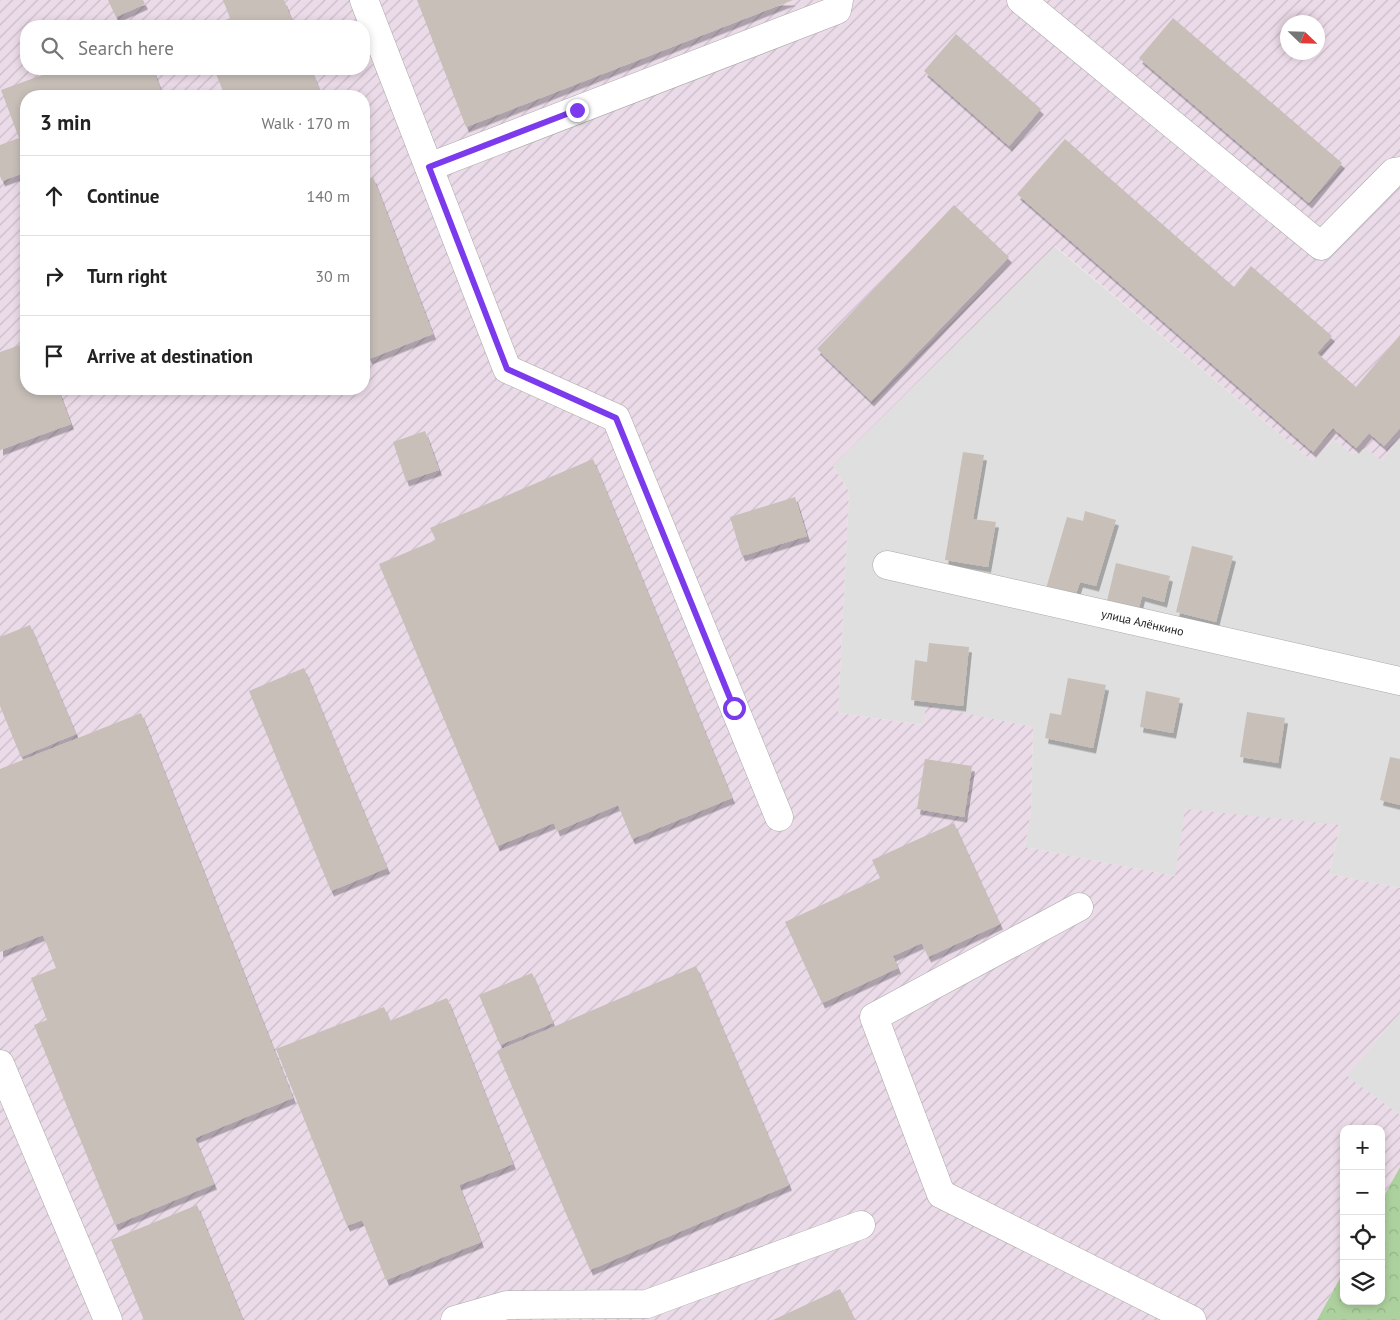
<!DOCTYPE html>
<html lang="en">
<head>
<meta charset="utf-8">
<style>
	body { margin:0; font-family:"PT Sans",sans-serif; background:#f2f2f2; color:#222 }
	.controls { position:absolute; right:15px; bottom:15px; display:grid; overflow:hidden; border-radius:10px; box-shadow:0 2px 8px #0003 }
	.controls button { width:45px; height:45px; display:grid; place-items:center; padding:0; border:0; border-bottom:1px solid #e0e0e0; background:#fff; color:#222; font:25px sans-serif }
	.compass { position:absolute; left:1280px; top:15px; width:45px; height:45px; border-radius:50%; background:#fff; box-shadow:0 2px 8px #0003; rotate:113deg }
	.stop { position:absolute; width:15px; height:15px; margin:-11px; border:4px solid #7c3aed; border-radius:50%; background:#fff }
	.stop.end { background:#7c3aed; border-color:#fff; box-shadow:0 1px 5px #0008 }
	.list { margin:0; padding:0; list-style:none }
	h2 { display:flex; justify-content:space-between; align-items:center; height:65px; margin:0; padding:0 20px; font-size:21px }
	h2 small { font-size:16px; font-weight:400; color:#767676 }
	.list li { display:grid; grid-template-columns:32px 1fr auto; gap:15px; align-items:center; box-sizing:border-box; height:80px; padding:0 20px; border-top:1px solid #e0e0e0 }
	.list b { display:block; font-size:19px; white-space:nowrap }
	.list em { font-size:16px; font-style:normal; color:#767676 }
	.icon { flex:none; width:28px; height:28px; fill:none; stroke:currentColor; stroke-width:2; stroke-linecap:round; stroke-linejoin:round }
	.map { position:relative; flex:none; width:1400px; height:1320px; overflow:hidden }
	.search { position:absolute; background:#fff; box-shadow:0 2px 8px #0003; left:20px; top:20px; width:350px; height:55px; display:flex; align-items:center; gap:12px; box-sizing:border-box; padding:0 18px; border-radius:20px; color:#767676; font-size:19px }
	.panel { position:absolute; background:#fff; box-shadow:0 2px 8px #0003; left:20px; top:90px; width:350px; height:305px; border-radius:20px }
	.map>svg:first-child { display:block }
	.residential { fill:#e0dfdf }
	.industrial { fill:url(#industrial-furrows); fill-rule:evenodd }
	.forest { fill:url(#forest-crowns) }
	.building { fill:#c7bfb8; filter:url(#shadow) }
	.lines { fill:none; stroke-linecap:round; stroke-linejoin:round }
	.minor-casing { stroke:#a9a9a9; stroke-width:29 }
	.minor { stroke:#fff; stroke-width:28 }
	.route { stroke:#7c3aed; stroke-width:6 }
	.labels { text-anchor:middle; stroke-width:4; stroke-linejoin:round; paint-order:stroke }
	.street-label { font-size:12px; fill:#222; stroke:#fff }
</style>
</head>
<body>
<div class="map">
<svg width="1400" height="1320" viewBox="0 0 1400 1320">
	<defs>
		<pattern id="industrial-furrows" width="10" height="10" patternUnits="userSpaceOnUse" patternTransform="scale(1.25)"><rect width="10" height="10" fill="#ebdbe8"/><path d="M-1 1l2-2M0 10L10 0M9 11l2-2" fill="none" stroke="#c9bcc7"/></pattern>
		<pattern id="forest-crowns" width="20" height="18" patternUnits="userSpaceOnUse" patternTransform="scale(1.25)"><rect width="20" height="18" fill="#add19e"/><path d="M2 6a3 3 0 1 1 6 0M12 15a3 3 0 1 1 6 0" fill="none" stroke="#95b388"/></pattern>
		<filter id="shadow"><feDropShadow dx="3" dy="5.5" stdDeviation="0" flood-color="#0004"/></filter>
	</defs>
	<rect width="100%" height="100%" fill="#f2efe9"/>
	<!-- residential -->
	<g class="residential">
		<path d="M1054 246 1312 461 1334 439 1352 454 1366 448 1382 460 1400 439V888L1329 874 1340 825 1175 876 1025 847 1031 810 1033 727 926 706 924 725 838 713 849 492 833 466Z"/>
		<path d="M1400 1013V1115L1346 1076Z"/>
	</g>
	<!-- industrial -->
	<path class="industrial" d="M0 0H1400V439L1382 461 1366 448 1352 454 1334 439 1312 461 1055 246 833 466 849 492 838 713 923 725 926 705 1033 727 1031 810 1025 847 1175 876 1185 809 1340 825 1329 874 1400 888V1013L1347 1076 1400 1115V1167L1381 1201V1129H1344V1271L1317 1320H0ZM1288 22H1318V52H1288ZM26 26H364V69H26ZM26 96H364V389H26Z"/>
	<!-- forest -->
	<path class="forest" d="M1400 1167V1320H1317L1344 1271V1301H1381V1201Z"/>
	<!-- building -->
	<g class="building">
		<path d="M108 0H143L145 4 116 17Z"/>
		<path d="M223 0H284L294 26H212L230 18Z"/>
		<path d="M417 0H793L466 127Z"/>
		<path d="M1173 18 1342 163 1309 203 1139 58Z"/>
		<path d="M956 34 1041 109 1009 146 924 71Z"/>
		<path d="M59 69H153L163 96H26V172L2 181 0 176V145L19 138 1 90Z"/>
		<path d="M214 69H311L322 96H225Z"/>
		<path d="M1065 139 1234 287 1251 266 1332 336 1317 353 1356 387 1400 335V428L1384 446 1369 433 1356 448 1333 428 1313 452 1017 194Z"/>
		<path d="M373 177 433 334 369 359 364 345V180Z"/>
		<path d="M954 205 1009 257 871 401 817 349Z"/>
		<path d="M26 343V389H58L71 424 0 450V352Z"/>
		<path d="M425 431 439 470 406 481 393 442Z"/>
		<path d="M963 452 984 455 973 519 996 522 988 567 945 560Z"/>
		<path d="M593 459 732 798 632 839 618 805 557 831 554 823 497 846 379 564 436 540 430 528Z"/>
		<path d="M795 497 807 536 742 556 730 517Z"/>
		<path d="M1085 511 1116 520 1096 586 1080 582 1074 600 1045 592 1067 517 1083 521Z"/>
		<path d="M1192 546 1233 556 1216 622 1176 612Z"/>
		<path d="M1116 563 1170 576 1164 602 1142 596 1138 612 1106 605Z"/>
		<path d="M30 625 76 734 21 757 0 706V637Z"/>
		<path d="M929 643 969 647 963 706 911 700 915 660 927 662Z"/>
		<path d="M304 668 387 868 331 891 249 691Z"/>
		<path d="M1068 678 1106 685 1093 748 1045 738 1050 713 1061 715Z"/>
		<path d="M1146 691 1180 698 1173 733 1140 727Z"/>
		<path d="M1247 712 1285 718 1278 763 1240 757Z"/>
		<path d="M141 713 293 1098 195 1138 214 1184 115 1225 34 1025 47 1020 31 978 56 968 43 935 0 952V769Z"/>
		<path d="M1390 757 1400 759V805L1380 800Z"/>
		<path d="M925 759 972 766 964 817 917 809Z"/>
		<path d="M954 823 1000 924 928 957 922 943 893 956 898 968 822 1003 785 922 880 878 872 860Z"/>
		<path d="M696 966 789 1185 590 1270 497 1051Z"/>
		<path d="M532 973 553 1023 500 1045 479 995Z"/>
		<path d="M447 998 513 1164 459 1185 481 1242 386 1280 362 1220 347 1226 276 1049 384 1007 390 1021Z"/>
		<path d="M197 1205 243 1320H144L111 1240Z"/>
		<path d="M840 1289 855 1320H773Z"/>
	</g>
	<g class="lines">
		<defs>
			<g id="minor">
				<path d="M364 0 507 369 616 418 779 817"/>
				<path d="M1021 0 1321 246 1394 172 1400 171"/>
				<path d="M429 167 837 10 839 0"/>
				<path id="s1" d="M887 565 1400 681"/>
				<path d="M1079 907 874 1017 941 1194 1192 1320"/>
				<path d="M0 1064 108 1320"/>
				<path d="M455 1320 507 1305 647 1304 861 1225"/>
			</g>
		</defs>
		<!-- minor casing -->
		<use href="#minor" class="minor-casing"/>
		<!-- minor -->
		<use href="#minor" class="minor"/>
	</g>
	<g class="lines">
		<!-- route -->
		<path class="route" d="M577 110 429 167 507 369 616 418 734 708"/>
	</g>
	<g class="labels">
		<!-- street labels -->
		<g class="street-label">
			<text dy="4" stroke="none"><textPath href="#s1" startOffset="262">улица Алёнкино</textPath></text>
		</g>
	</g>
</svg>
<div class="controls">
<button>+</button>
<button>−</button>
<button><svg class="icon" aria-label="locate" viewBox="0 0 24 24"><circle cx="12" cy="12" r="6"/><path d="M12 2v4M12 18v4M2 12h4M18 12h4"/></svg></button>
<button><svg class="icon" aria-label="layers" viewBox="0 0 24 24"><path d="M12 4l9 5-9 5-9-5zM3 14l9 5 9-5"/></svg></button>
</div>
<svg class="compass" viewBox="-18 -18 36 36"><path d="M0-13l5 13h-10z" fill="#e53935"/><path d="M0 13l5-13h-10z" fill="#767676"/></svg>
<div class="stop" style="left:734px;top:708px"></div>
<div class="stop end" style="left:577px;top:110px"></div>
<div class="search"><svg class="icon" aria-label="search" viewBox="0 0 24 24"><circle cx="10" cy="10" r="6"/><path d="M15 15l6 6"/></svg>Search here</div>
<section class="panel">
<h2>3 min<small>Walk · 170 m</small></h2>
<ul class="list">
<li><svg class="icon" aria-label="ahead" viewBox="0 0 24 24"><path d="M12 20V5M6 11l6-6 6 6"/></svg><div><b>Continue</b></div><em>140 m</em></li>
<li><svg class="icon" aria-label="right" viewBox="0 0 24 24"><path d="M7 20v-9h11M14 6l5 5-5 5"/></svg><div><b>Turn right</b></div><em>30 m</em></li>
<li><svg class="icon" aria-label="arrive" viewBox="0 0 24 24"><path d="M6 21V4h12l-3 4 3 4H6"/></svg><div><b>Arrive at destination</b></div></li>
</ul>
</section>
</div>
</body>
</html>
